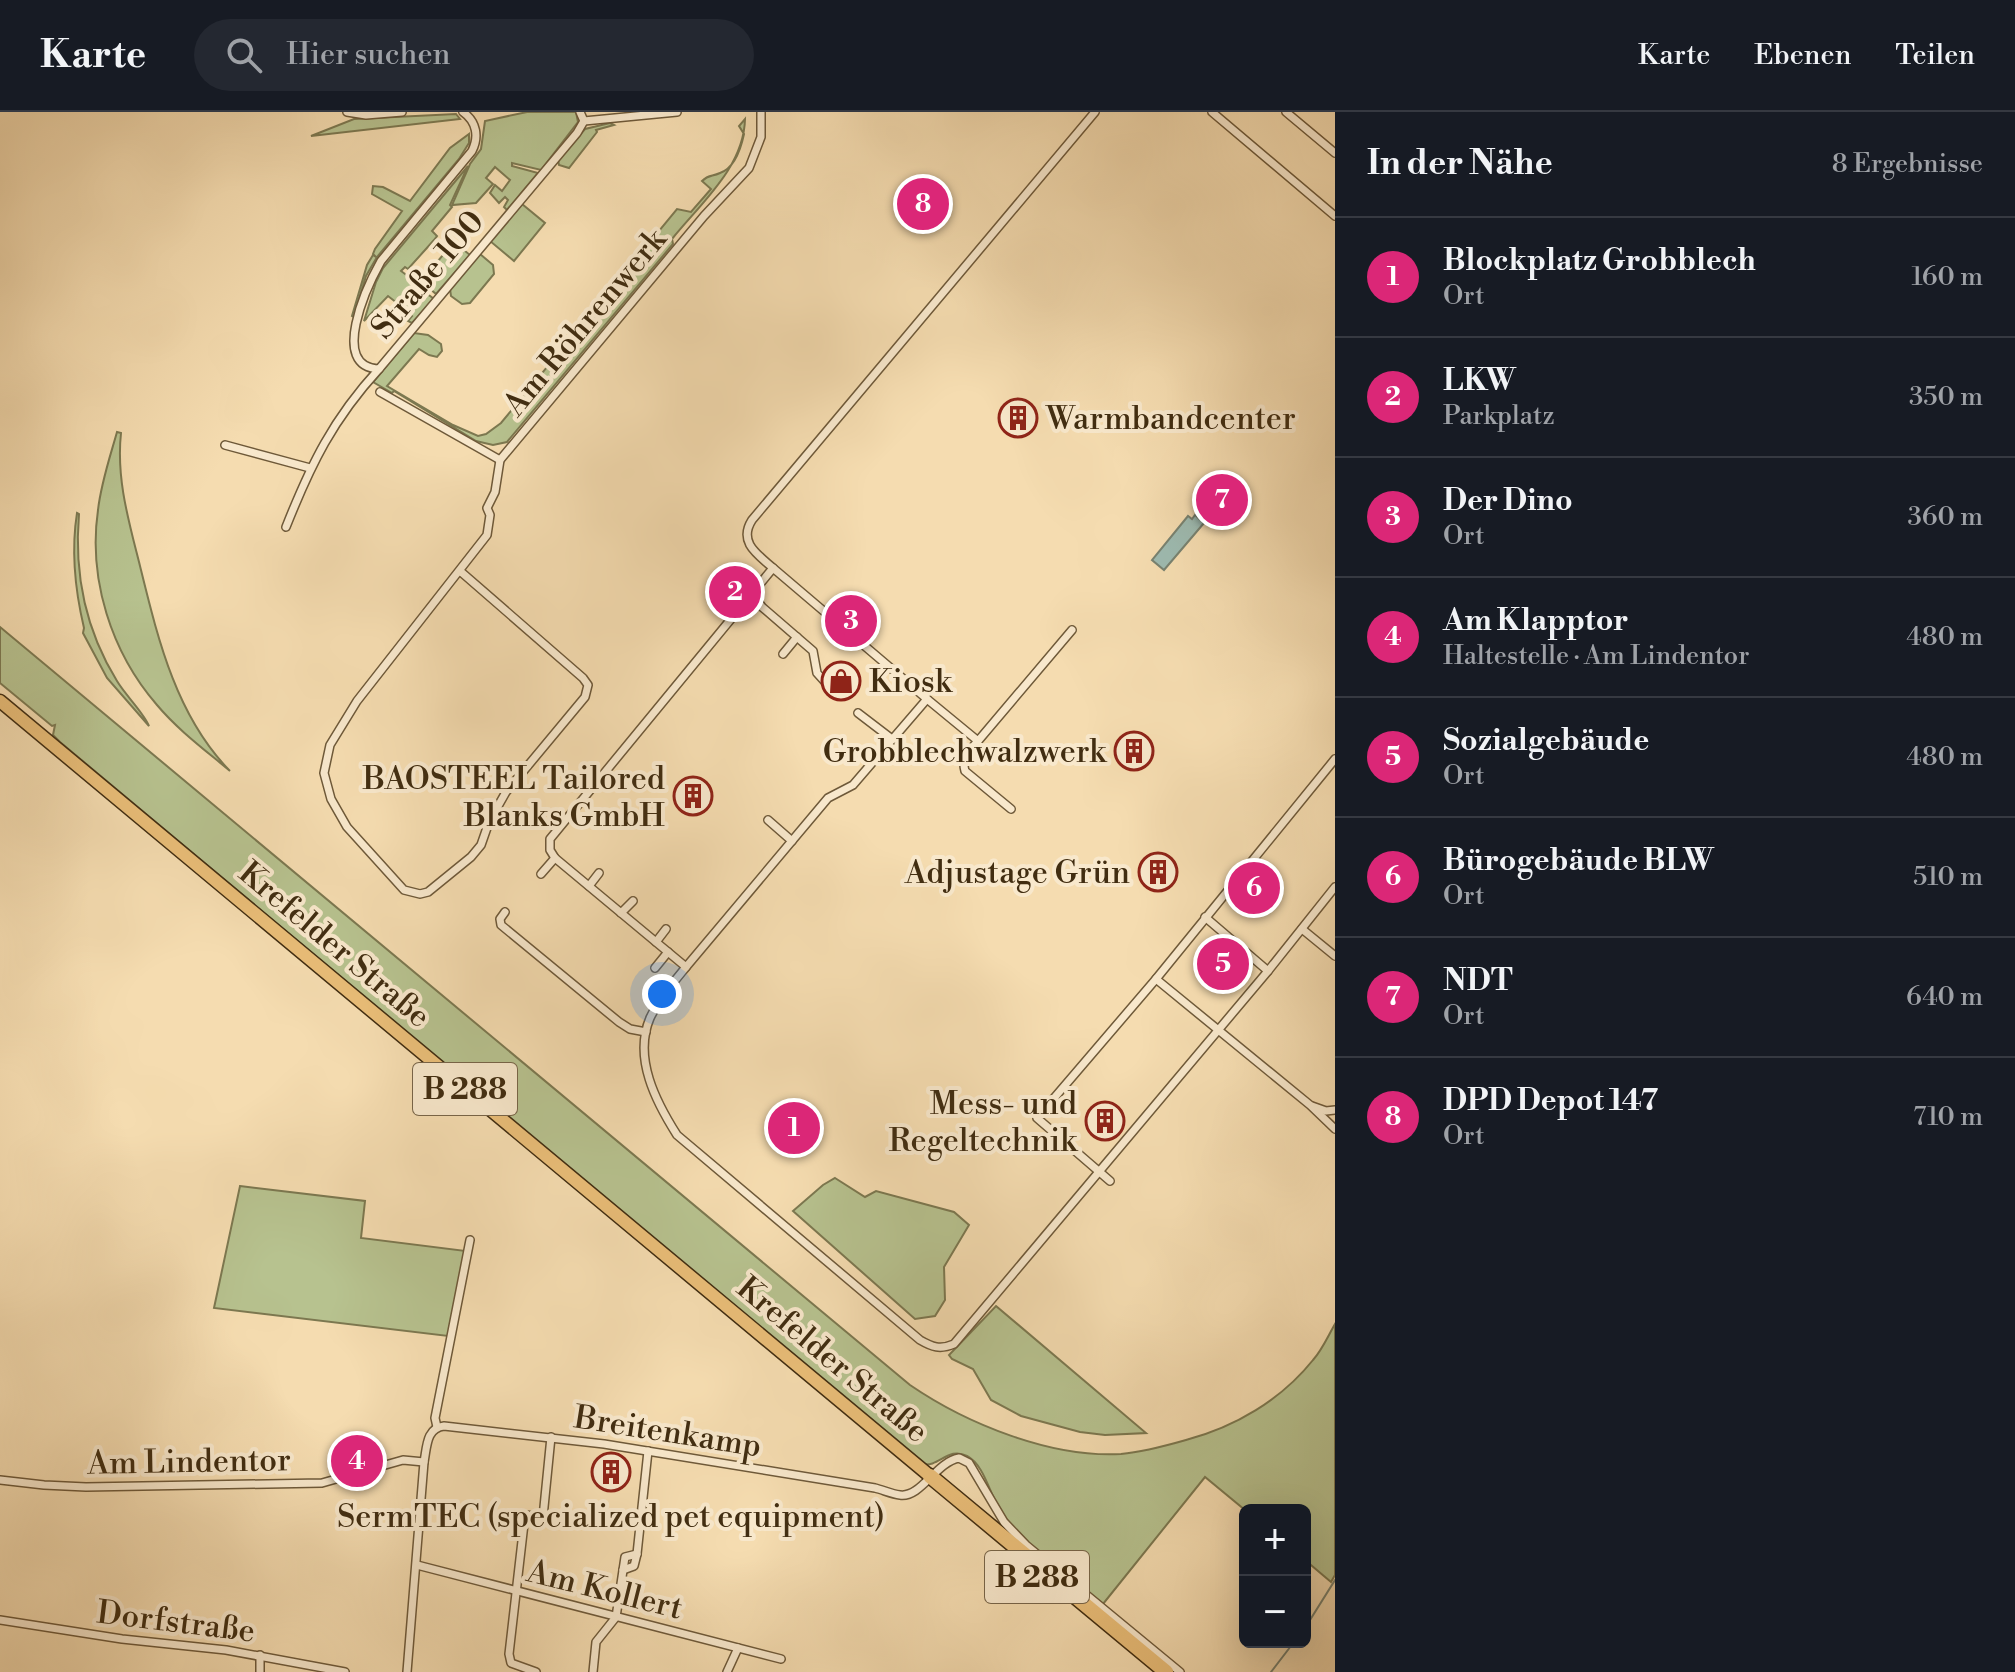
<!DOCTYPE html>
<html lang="de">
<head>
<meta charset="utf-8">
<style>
	body { margin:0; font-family:"Libre Bodoni",serif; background:#242831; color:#f1f3f6 }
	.controls { position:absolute; right:24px; bottom:24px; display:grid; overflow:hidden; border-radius:12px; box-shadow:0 8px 32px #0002 }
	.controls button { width:72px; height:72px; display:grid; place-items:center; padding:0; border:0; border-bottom:2px solid #363941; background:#171b24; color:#f1f3f6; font:40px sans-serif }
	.you { position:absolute; left:662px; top:882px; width:28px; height:28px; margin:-20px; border:6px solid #fff; border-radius:50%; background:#1a73e8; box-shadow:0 0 0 12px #1a73e833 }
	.badge { display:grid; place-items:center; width:52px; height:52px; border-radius:50%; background:#db2777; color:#fff; font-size:26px; font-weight:700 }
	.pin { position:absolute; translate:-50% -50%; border:4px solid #fff; box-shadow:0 2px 8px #0006 }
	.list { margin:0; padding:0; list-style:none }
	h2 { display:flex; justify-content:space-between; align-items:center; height:104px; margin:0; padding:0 32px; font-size:34px }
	h2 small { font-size:26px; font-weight:400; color:#9ea1a6 }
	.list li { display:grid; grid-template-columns:52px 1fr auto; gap:24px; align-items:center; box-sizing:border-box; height:120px; padding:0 32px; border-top:2px solid #363941 }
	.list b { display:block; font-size:30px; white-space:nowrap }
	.list p { margin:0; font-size:26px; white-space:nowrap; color:#9ea1a6 }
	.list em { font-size:26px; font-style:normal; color:#9ea1a6 }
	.icon { flex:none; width:44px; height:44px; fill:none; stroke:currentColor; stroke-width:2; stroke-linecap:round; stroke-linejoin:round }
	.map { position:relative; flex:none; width:1335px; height:1560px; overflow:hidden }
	header { display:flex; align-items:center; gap:48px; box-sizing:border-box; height:112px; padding:0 40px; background:#171b24; border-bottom:2px solid #363941 }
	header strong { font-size:38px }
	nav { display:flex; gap:44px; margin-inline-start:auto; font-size:28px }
	.search { width:560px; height:72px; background:#242831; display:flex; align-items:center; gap:20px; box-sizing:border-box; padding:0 28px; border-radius:44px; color:#9ea1a6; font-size:30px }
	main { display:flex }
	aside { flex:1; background:#171b24 }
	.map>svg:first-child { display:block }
	.green { fill:#b7c28f; stroke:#7c7850; stroke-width:2 }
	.water { fill:#9dbab0; stroke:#788270; stroke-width:2 }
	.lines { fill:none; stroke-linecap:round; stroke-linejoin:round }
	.stream { stroke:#788270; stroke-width:2 }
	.street-casing { stroke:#6e5939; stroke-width:10 }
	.primary-casing { stroke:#412d11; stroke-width:15 }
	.highway-casing { stroke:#412d11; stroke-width:17 }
	.street { stroke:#f8e8cc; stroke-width:7 }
	.primary { stroke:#eabe78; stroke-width:12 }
	.highway { stroke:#eabe78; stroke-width:14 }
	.labels { text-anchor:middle; stroke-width:8; stroke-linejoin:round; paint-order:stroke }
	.shield { fill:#f8e8cc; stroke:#786549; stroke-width:2 }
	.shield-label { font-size:30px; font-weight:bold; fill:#412d11 }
	.street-label { font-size:32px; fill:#412d11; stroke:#f8e8cc }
	.poi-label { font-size:32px; fill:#412d11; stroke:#f8e8cc; text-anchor:end }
</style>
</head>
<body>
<header>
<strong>Karte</strong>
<div class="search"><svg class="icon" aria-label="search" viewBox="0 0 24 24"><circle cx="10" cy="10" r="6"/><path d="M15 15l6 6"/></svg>Hier suchen</div>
<nav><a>Karte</a><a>Ebenen</a><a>Teilen</a></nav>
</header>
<main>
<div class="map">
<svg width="1335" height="1560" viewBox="0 0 1335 1560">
	<rect width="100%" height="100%" fill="#f5dcb0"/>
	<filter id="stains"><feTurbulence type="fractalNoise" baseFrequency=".0025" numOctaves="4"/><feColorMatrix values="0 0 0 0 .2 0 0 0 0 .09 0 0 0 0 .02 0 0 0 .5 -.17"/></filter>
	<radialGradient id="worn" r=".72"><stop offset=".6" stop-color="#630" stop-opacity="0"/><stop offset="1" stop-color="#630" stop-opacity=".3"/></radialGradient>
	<!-- green -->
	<g class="green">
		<path d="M527 0H576L578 10 541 58 512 51V54L538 61 507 98 504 95 508 88 505 85 499 91 490 81 495 73 502 79 510 68 495 55 486 66 493 72 476 91 452 93 470 52 481 37 485 9Z"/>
		<path d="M456 2 460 7 311 24 354 7Z"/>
		<path d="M745 7C744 55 701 91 672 127L673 132 507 330 493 333 476 329 394 279 392 281 373 270 414 221 428 223 441 232 442 239 437 245 429 243 419 237 387 274 453 313 478 324 486 322 501 311 677 97 691 100 711 77 702 69C709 62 712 65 720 61 735 56 741 36 744 22L739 14Z"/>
		<path d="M610 11 614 13 596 18 597 20 569 56 559 53 558 48 585 17Z"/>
		<path d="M469 22V31L459 47 377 145 366 164 354 205 352 204 367 153 373 143 376 145 373 142 375 137 402 99 372 82 373 74 383 75 410 89 450 36Z"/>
		<path d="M468 54 450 93 452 95 432 119 437 124 434 128 408 157 405 155 401 159 417 171 407 186 418 175 434 187 412 211 408 209 412 204 402 195 403 190 397 191 388 184 364 209 376 170 383 156Z"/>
		<path d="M522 92 545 111 514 149 490 129Z"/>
		<path d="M454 130 470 143 436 182 421 169Z"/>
		<path d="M480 142 493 153 494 162 470 191 462 192 451 184 450 177Z"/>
		<path d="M117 320 121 321C116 367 129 410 140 454 158 527 176 604 230 659 205 638 178 618 157 593 111 540 88 467 98 398 101 371 110 345 117 320Z"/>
		<path d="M77 401 79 402C74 461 86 519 117 569 126 584 144 601 149 614L107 566 83 521 84 516C75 478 71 439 77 401Z"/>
		<path d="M0 515 910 1273C967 1312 1051 1346 1121 1342 1143 1340 1165 1334 1186 1328 1235 1315 1281 1288 1313 1248 1322 1238 1328 1224 1335 1212V1463L1331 1470 1305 1448V1398H1245L1205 1365 1103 1492C1070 1465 1021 1433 999 1396 989 1380 984 1353 967 1344 948 1334 939 1356 922 1352L60 630 53 623 55 613 52 614 0 571Z"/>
		<path d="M835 1066 865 1085 876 1079 954 1100 969 1113 944 1155 945 1188 935 1204 915 1207 793 1099 823 1073Z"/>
		<path d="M240 1074 365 1089 361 1126 466 1139 448 1224 214 1196Z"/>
		<path d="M996 1194 1146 1321 1105 1323 1080 1320 1021 1304 991 1288 973 1257 952 1247 949 1243Z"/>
	</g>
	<!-- water -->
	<path class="water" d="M1195 403 1204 411 1164 458 1152 448 1188 404 1192 407Z"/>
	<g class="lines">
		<!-- stream -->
		<g class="stream">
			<path d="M1305 1516 1335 1468"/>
			<path d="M1271 1560 1294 1530"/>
		</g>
		<defs>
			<g id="street">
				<path d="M347 0 366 3 402 0"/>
				<path d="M463 0C477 10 479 25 472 39L381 149C367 174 329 255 379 257L577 21 584 9 580 0"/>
				<path d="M1212 0 1335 104"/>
				<path d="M1286 0 1335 41"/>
				<path d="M584 9 677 0"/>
				<path d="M380 280 500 348"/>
				<path d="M225 333 310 356"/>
				<path d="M286 415C311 352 333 307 379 257"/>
				<path d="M773 456 927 587 853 673 828 686 686 855 555 746 550 738V727Z"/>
				<path d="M773 456C757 442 738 430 752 408L1095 0"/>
				<path d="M460 459 583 566 588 573 585 585 506 680 489 710 481 733 471 745 428 780 420 782 404 778 347 715 331 687 324 661 330 633 357 589 487 423 490 403 487 396 495 380 500 348 704 104 749 56 761 25V0"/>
				<path d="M752 481 762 495 813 539 817 561 826 571"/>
				<path d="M783 542 797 525"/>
				<path d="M927 587 978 629 1072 518"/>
				<path d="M858 601 892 627"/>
				<path d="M978 629C969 639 961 646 965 659L1011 697"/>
				<path d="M768 708 792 729"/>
				<path d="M541 762 555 746"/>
				<path d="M589 774 599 761"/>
				<path d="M505 800 500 807 501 813 619 910 630 917 646 920"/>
				<path d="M621 801 633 789"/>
				<path d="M1205 805 1268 859"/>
				<path d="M1302 817 1335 844"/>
				<path d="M656 830 666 817"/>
				<path d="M686 855C673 871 659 887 650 906 633 946 656 990 677 1023L920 1228C932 1235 940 1238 954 1232L1268 859 1335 775"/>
				<path d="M655 856 668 840"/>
				<path d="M1156 867 1310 993 1335 1017"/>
				<path d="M1312 994 1326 999 1335 998"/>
				<path d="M1110 1069 1037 1006 1156 867 1335 647"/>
				<path d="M437 1315 435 1306 470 1128"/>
				<path d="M0 1368 44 1373 86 1375 322 1371 403 1348 424 1350"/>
				<path d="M417 1453 781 1547"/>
				<path d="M623 1458 634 1454 637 1442 648 1339"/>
				<path d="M0 1508 122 1527 226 1538 345 1560"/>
				<path d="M260 1543V1560"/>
				<path d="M407 1560 424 1350C427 1335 426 1316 444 1314L604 1332 875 1376C883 1378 892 1382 900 1383 921 1386 936 1350 959 1346L969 1351 1004 1410 1026 1433 1180 1560"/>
				<path d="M536 1560 511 1551 509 1542 525 1403 543 1405 551 1325"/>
				<path d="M593 1560 596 1530 616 1505 625 1445 637 1442"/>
				<path d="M727 1560 738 1536"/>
			</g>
			<path id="primary" d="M0 589 930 1364"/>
			<path id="highway" d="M930 1364 1166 1560"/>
		</defs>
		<!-- street casing -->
		<use href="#street" class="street-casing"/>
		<!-- primary casing -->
		<use href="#primary" class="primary-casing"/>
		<!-- highway casing -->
		<use href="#highway" class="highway-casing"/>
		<!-- street -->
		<use href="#street" class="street"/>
		<!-- primary -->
		<use href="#primary" class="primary"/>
		<!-- highway -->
		<use href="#highway" class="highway"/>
	</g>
	<!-- icons -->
	<defs>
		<symbol id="building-ring" viewBox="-11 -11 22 22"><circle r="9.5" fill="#f8e8cc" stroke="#8f2418" stroke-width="1.5"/><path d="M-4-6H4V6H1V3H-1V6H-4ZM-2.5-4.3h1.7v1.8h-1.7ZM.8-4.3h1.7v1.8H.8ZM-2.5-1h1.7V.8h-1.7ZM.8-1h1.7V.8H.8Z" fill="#8f2418"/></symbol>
		<symbol id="shop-ring" viewBox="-11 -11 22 22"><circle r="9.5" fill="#f8e8cc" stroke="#8f2418" stroke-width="1.5"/><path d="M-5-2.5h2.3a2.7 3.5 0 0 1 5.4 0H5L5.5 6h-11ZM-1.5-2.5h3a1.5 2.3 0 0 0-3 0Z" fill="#8f2418"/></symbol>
	</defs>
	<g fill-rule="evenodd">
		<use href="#building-ring" x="996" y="284" width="44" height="44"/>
		<use href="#shop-ring" x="819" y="547" width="44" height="44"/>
		<use href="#building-ring" x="1112" y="617" width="44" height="44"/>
		<use href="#building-ring" x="671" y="662" width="44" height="44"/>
		<use href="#building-ring" x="1136" y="738" width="44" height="44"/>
		<use href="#building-ring" x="1083" y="987" width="44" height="44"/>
		<use href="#building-ring" x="589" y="1338" width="44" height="44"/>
	</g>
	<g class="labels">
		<!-- shield labels -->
		<g class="shield">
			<rect x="413" y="951" width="104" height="52" rx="6"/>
			<rect x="985" y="1439" width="104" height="52" rx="6"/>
		</g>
		<g class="shield-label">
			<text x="465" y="987">B 288</text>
			<text x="1037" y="1475">B 288</text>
		</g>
		<!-- street labels -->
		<g class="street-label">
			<text transform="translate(427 162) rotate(-50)" y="11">Straße 100</text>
			<text transform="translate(584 210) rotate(-50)" y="11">Am Röhrenwerk</text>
			<text transform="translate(335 832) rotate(40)" y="11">Krefelder Straße</text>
			<text transform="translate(833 1247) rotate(40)" y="11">Krefelder Straße</text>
			<text transform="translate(668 1319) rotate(9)" y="11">Breitenkamp</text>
			<text transform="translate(189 1349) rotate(-1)" y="11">Am Lindentor</text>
			<text transform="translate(605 1477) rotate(14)" y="11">Am Kollert</text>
			<text transform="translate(176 1509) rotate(7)" y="11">Dorfstraße</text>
		</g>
		<!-- poi labels -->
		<g class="poi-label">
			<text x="1046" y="317" text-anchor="start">Warmbandcenter</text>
			<text x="869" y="580" text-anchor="start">Kiosk</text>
			<text x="1106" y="650">Grobblechwalzwerk</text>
			<text x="665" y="677">BAOSTEEL Tailored<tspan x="665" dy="37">Blanks GmbH</tspan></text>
			<text x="1130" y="771">Adjustage Grün</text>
			<text x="1077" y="1002">Mess- und<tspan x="1077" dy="37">Regeltechnik</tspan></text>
			<text x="611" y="1415" text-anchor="middle">SermTEC (specialized pet equipment)</text>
		</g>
	</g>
	<rect width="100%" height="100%" filter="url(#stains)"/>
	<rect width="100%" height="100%" fill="url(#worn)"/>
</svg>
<div class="controls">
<button>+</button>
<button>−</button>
</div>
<div class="you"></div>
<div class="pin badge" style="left:794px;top:1016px">1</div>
<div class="pin badge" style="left:735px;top:480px">2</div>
<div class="pin badge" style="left:851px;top:509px">3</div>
<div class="pin badge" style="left:357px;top:1349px">4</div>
<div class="pin badge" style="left:1223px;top:852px">5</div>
<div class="pin badge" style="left:1254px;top:776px">6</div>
<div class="pin badge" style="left:1222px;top:388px">7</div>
<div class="pin badge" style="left:923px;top:92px">8</div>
</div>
<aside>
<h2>In der Nähe<small>8 Ergebnisse</small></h2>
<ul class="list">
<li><span class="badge">1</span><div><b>Blockplatz Grobblech</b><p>Ort</p></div><em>160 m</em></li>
<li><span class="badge">2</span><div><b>LKW</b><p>Parkplatz</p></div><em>350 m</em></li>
<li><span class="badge">3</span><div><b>Der Dino</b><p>Ort</p></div><em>360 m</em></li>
<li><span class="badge">4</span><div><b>Am Klapptor</b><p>Haltestelle · Am Lindentor</p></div><em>480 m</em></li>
<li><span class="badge">5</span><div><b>Sozialgebäude</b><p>Ort</p></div><em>480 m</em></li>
<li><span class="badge">6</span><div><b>Bürogebäude BLW</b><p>Ort</p></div><em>510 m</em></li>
<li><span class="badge">7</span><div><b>NDT</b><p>Ort</p></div><em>640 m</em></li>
<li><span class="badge">8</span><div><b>DPD Depot 147</b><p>Ort</p></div><em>710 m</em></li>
</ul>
</aside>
</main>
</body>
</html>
